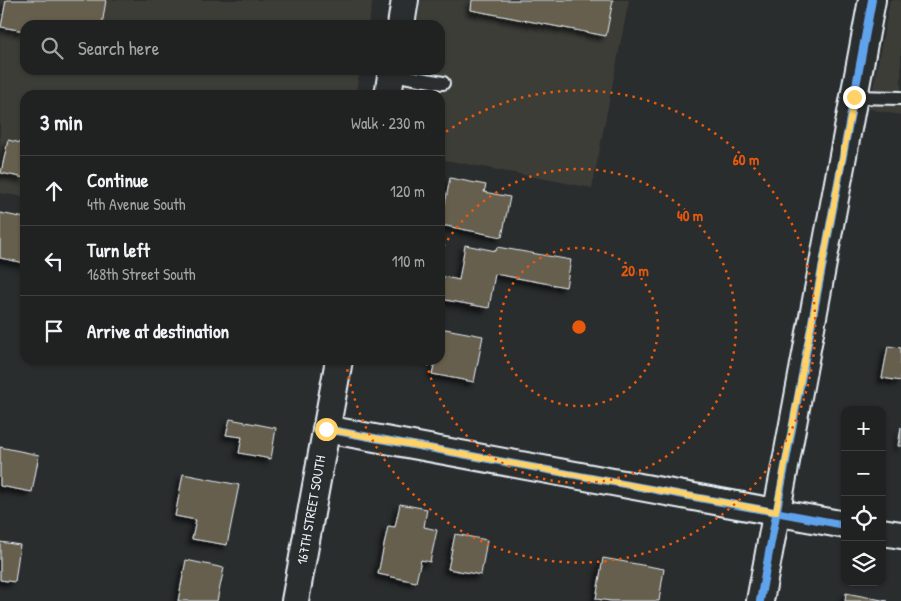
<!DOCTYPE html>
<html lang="en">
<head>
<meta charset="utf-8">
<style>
	body { margin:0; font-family:"Patrick Hand",sans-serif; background:#2d2f2f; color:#f1f3f6 }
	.controls { position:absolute; right:15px; bottom:15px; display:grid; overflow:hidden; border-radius:10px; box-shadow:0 1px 4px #0004 }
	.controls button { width:45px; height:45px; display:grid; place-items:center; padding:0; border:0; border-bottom:1px solid #3d3f40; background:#202222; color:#f1f3f6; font:25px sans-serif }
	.stop { position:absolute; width:15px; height:15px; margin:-11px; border:4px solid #ffd166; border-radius:50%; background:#fff }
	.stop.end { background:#ffd166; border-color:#fff; box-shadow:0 1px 5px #0008 }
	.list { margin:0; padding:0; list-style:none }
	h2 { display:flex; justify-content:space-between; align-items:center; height:65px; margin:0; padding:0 20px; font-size:21px }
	h2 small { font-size:16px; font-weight:400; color:#a2a4a5 }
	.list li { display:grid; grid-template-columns:32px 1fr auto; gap:15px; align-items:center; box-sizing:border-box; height:70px; padding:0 20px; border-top:1px solid #3d3f40 }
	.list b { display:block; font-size:19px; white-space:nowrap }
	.list p { margin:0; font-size:16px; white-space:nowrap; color:#a2a4a5 }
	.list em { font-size:16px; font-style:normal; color:#a2a4a5 }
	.icon { flex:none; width:28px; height:28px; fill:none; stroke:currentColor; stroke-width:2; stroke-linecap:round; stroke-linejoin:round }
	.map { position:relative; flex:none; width:901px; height:601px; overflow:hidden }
	.search { position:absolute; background:#202222; box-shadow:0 1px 4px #0004; left:20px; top:20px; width:425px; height:55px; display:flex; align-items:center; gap:12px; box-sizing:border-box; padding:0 18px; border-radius:15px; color:#a2a4a5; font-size:19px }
	.panel { position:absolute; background:#202222; box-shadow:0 1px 4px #0004; left:20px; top:90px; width:425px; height:275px; border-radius:15px }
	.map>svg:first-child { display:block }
	.built { fill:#3c3c38 }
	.building { fill:#665e4e; stroke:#e8f1f8; filter:url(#shadow) }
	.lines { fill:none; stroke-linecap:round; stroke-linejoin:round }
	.lane-casing { stroke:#e8f1f8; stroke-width:16 }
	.street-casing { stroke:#e8f1f8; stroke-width:30 }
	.lane { stroke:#2a2d2e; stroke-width:12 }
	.street { stroke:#2a2d2e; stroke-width:26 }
	.cycleway-casing { stroke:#2a2d2e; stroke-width:11 }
	.cycleway { stroke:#60a3ed; stroke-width:8 }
	.route { stroke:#ffd166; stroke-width:6 }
	.ring { fill:none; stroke:#e8590c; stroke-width:2.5; stroke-dasharray:2.5 5 }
	.labels { text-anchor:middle; stroke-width:4; stroke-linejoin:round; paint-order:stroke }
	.street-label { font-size:14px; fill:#e8f1f8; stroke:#2a2d2e }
	.centre { fill:#e8590c; stroke:#2a2d2e; stroke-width:2.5 }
	.ring-label { font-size:15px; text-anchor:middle; font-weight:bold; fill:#e8590c; stroke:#2a2d2e; stroke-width:4; stroke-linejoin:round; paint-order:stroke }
</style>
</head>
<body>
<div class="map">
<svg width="901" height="601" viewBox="0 0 901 601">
	<defs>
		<filter id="shadow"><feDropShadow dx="-4.5" dy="4.5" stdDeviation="2.5" flood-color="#0009"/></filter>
	</defs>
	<rect width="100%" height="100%" fill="#2a2d2e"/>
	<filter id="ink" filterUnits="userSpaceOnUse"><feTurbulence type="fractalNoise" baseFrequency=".02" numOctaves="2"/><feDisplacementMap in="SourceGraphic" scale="10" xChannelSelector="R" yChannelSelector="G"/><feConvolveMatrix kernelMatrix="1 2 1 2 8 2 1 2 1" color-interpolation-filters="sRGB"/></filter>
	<g filter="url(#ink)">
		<!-- built -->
		<g class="built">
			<path d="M0 0H373L368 25H25V70H360L355 95H25V197L0 193Z"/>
			<path d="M421 0H629L592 188 440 159V95H403L408 70H440V25H416Z"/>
			<path d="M890 0H901V115L869 109Z"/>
		</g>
		<!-- building -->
		<g class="building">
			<path d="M6 0H106L102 25H25V31L1 27Z"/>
			<path d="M472 0H613L606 36 471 10Z"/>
			<path d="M8 140 25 144V178L1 173Z"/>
			<path d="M450 178 486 185 484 192 510 197 502 237 441 225Z"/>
			<path d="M0 213 25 218V263L0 258Z"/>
			<path d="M465 245 496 251 497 247 571 260 566 287 495 274 489 308 440 299V276L459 280Z"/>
			<path d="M440 328 483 336 474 382 432 374 435 362 424 360H440Z"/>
			<path d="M888 346 901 348V381L882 378Z"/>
			<path d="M230 419 276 428 271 459 239 453 242 437 226 435Z"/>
			<path d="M901 427V446H898Z"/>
			<path d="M0 447 39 455 32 492 0 486Z"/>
			<path d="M183 474 239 485 227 545 192 539 196 520 175 516Z"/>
			<path d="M400 504 427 509 424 527 437 530 430 562 421 560 416 582 378 574 388 526 395 527Z"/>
			<path d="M455 534 487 540 481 575 448 569Z"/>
			<path d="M0 542 20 545 15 582 0 580Z"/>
			<path d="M603 558 664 569 659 601H611L596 599Z"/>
			<path d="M186 560 224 568 217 601H178Z"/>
			<path d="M846 593 887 601H845Z"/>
		</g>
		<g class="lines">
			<defs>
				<g id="lane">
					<path d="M392 74 443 83"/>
					<path d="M854 97 901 98"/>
				</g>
				<g id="street">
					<path d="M401 25 405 0"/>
					<path d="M388 95 392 70"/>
					<path d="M326 429 845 525"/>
					<path d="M882 532 901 535"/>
					<path d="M295 601 339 360"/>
					<path d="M760 601 872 0"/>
				</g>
			</defs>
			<!-- lane casing -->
			<use href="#lane" class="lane-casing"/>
			<!-- street casing -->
			<use href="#street" class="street-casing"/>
			<!-- lane -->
			<use href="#lane" class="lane"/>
			<!-- street -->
			<use href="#street" class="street"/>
			<defs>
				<g id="cycleway">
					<path d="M326 429 845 525"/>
					<path d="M760 601 872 0"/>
				</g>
			</defs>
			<!-- cycleway casing -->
			<use href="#cycleway" class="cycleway-casing"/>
			<!-- cycleway -->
			<use href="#cycleway" class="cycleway"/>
		</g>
	</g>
	<g class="lines" filter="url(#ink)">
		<!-- route -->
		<path class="route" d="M326 429 776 512 854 97"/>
	</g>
	<!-- distance rings -->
	<g class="ring">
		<circle cx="579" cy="327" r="79"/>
		<path d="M440 253A157 157 0 1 1 426 361"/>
		<path d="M440 136A236 236 0 1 1 346 362"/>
	</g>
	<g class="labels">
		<!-- street labels -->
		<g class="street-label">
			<text transform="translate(311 510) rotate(-80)" y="5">167TH STREET SOUTH</text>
		</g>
	</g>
	<circle cx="579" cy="327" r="8" class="centre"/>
	<g class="ring-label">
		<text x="746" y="165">60 m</text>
		<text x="690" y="221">40 m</text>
		<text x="635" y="276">20 m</text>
	</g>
</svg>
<div class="controls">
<button>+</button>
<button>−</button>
<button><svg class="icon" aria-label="locate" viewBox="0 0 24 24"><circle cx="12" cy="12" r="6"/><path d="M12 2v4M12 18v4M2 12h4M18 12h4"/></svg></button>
<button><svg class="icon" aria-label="layers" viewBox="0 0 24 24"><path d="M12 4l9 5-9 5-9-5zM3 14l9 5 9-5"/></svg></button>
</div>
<div class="stop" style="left:326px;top:429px"></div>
<div class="stop end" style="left:854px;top:97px"></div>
<div class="search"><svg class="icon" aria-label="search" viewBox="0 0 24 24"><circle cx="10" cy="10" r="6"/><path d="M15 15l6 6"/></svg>Search here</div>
<section class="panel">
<h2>3 min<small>Walk · 230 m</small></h2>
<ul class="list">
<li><svg class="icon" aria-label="ahead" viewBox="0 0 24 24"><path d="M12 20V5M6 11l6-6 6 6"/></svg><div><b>Continue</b><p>4th Avenue South</p></div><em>120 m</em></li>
<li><svg class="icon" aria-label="left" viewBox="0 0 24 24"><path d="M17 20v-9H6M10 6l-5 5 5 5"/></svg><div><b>Turn left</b><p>168th Street South</p></div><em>110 m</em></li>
<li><svg class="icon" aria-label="arrive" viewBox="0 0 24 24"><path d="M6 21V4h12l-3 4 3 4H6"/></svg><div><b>Arrive at destination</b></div></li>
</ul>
</section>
</div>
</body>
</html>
